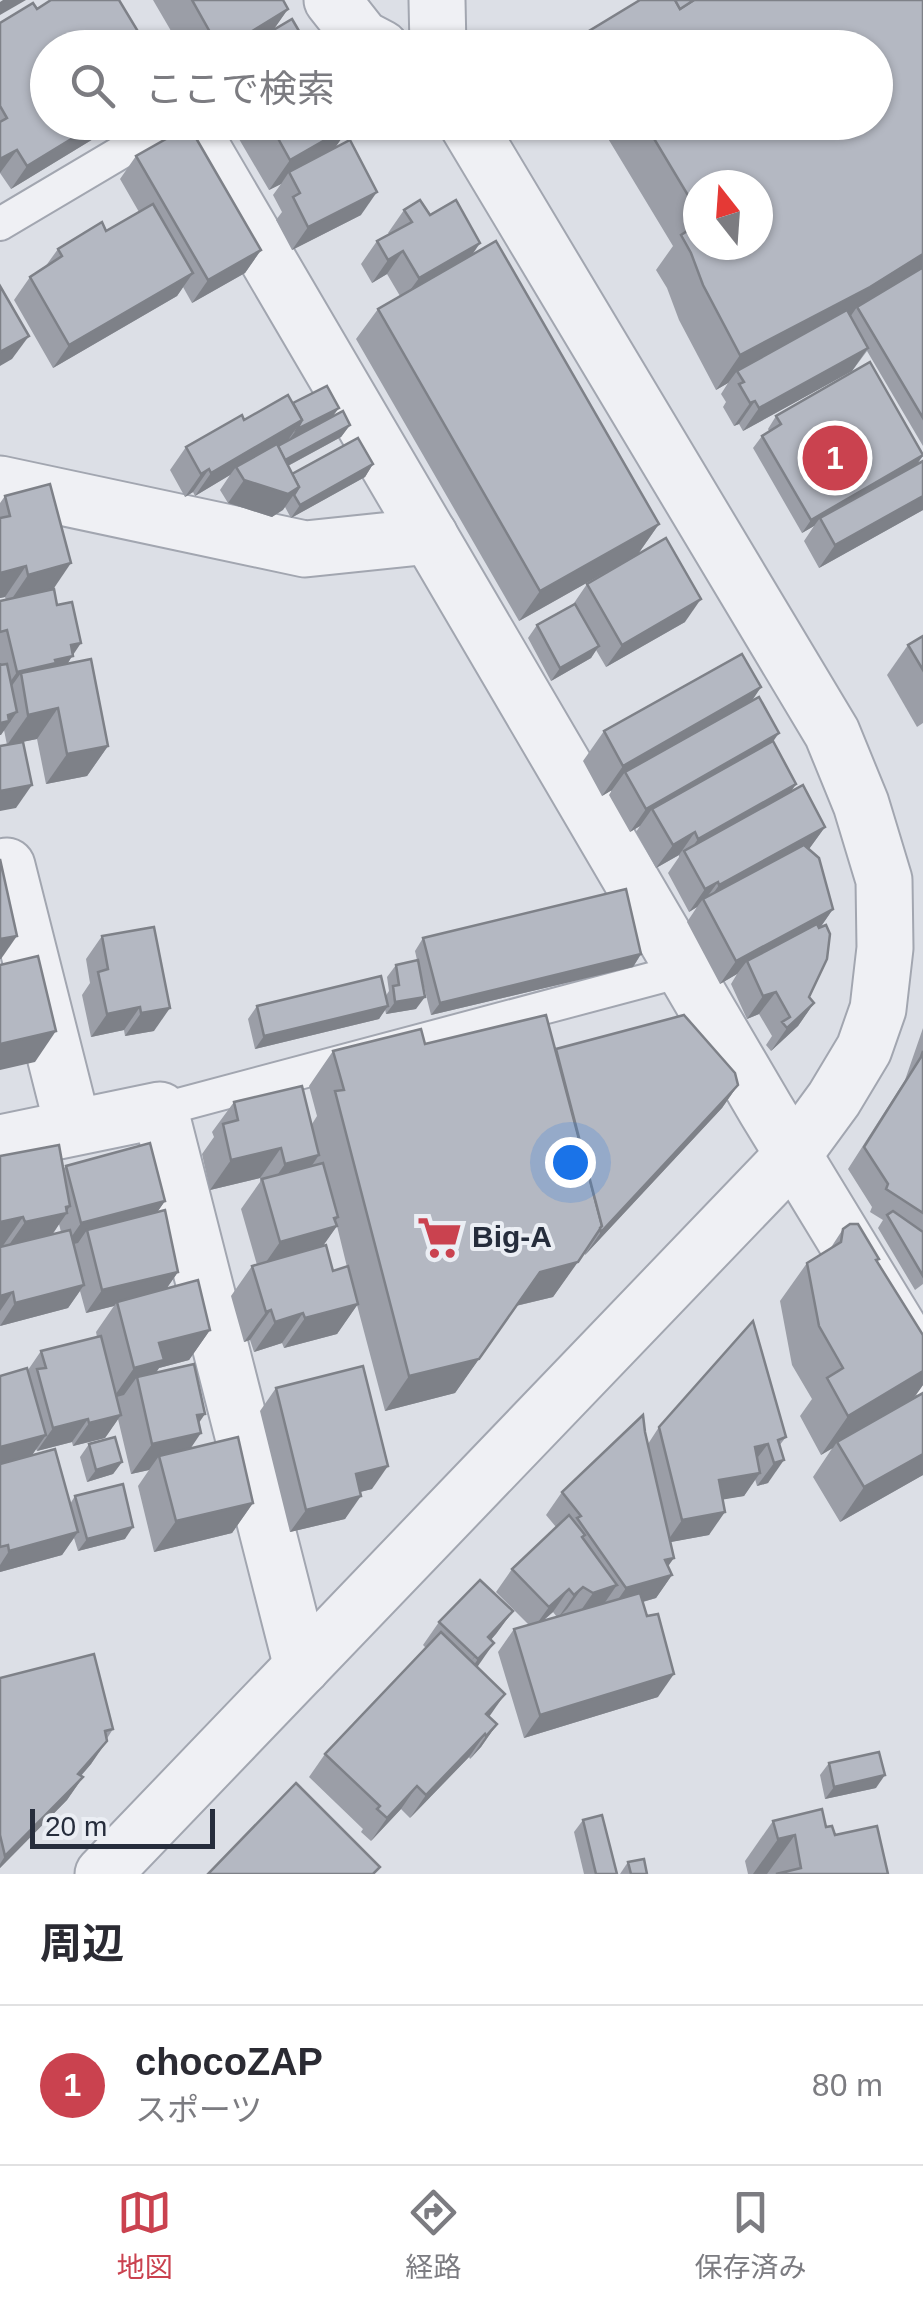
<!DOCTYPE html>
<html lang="ja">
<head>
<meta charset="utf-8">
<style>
	body { margin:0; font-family:Helvetica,"Noto Sans JP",sans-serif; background:#f7f7f7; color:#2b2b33 }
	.compass { position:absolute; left:683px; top:170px; width:90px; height:90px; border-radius:50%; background:#fff; box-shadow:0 2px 8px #0004; rotate:343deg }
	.scale { position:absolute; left:30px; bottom:25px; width:185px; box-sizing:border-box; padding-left:10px; border:5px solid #262d3c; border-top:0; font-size:28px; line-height:35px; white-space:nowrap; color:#262d3c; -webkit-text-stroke:8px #ebeef4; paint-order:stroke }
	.you { position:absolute; left:570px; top:1162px; width:35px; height:35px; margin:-25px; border:8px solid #fff; border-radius:50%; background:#1a73e8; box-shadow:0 0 0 15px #1a73e833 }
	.badge { display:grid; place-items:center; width:65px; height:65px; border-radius:50%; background:#ca424f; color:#fff; font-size:32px; font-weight:700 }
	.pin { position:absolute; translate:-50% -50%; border:5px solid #fff; box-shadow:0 2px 10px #0006 }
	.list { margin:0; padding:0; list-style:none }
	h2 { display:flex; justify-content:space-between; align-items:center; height:130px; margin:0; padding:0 40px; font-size:42px }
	h2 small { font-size:32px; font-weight:400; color:#7c7c81 }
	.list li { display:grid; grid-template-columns:65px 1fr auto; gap:30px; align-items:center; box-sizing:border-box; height:160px; padding:0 40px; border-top:2px solid #e1e1e2 }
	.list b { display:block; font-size:38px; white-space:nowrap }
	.list p { margin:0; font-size:32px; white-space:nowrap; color:#7c7c81 }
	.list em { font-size:32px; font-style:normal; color:#7c7c81 }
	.icon { flex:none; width:55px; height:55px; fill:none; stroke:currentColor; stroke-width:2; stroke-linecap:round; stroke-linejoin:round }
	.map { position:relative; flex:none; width:923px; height:1874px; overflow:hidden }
	.search { position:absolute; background:#fff; box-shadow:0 2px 8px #0004; left:30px; right:30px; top:30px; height:110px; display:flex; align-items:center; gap:25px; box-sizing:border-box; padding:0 35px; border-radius:55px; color:#7c7c81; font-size:38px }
	.sheet { height:290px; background:#fff }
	nav { display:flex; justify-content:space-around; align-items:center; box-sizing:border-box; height:140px; border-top:2px solid #e1e1e2; background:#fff; font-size:28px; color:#7c7c81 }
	nav a { display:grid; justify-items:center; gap:5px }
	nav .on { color:#ca424f }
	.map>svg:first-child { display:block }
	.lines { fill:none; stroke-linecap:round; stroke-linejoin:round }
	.service-casing { stroke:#a2a6b0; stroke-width:36 }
	.minor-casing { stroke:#a2a6b0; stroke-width:59 }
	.tertiary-casing { stroke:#a2a6b0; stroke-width:59 }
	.service { stroke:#eff0f4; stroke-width:32 }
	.minor { stroke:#eff0f4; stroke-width:55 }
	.tertiary { stroke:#eff0f4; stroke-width:55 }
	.wall { fill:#9b9ea7; fill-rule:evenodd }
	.shaded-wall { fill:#7e8188 }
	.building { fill:#b4b8c2; stroke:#7e8188; stroke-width:2.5 }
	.labels { text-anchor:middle; stroke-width:8; stroke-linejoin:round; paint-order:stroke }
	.poi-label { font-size:30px; font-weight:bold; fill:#262d3c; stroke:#ebeef4; text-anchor:start }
</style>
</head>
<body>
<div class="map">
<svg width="923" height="1874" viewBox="0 0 923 1874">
	<rect width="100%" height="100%" fill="#dcdfe6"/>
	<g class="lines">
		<defs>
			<g id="service">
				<path d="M0 224 172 122"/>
				<path d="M160 1110 685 970"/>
			</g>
			<g id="minor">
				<path d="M187 122 766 1110 923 1368"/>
				<path d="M0 484 305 549 430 536"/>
				<path d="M0 867 7 866 73 1127"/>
				<path d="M0 1143 160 1110 302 1667"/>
			</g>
			<g id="tertiary">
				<path d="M332 0 362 38 381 48"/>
				<path d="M437 0 438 48"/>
				<path d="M103 1874 793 1155 834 1099 864 1049 878 1009 885 948 884 880 861 804 832 733 466 122"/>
			</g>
		</defs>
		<!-- service casing -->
		<use href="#service" class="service-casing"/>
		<!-- minor casing -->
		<use href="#minor" class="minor-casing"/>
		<!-- tertiary casing -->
		<use href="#tertiary" class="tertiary-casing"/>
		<!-- service -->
		<use href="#service" class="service"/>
		<!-- minor -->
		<use href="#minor" class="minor"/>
		<!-- tertiary -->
		<use href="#tertiary" class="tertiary"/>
	</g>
	<!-- wall -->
	<g class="wall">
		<path d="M153 0H283L288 9 273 30 309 48H181Z"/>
		<path d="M923 0V446L867 351 852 371 743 431 739 424 734 426 723 407 726 402 721 394 728 383 716 390 679 320 667 288 656 270 673 246 598 122H876V48H577L589 31ZM698 185 758 245H698Z"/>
		<path d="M0 23 48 48V122L103 133 11 189 0 173Z"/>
		<path d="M216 122H249L224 137Z"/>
		<path d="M251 122H350L351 125 334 148 361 215 292 250 276 220 282 212 273 195 281 184 269 190 239 139Z"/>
		<path d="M136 156 261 250 245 273 192 303 183 287 177 296 53 368 14 300 30 277 45 267 58 249 106 231 139 212 120 179Z"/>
		<path d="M404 210 430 215 480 243 472 255 659 524 638 554 519 621 356 339 378 309 400 296 387 274 372 283 361 264 377 241 389 234 388 233Z"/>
		<path d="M293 403 333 416 350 425 341 437 288 466 292 474 373 464 365 477 291 518 285 507 272 517 228 503 220 490 230 475 195 496 193 492 185 497 170 470 186 447 244 420Z"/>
		<path d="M776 416 923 456 917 464 923 461V510L819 568 804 541 814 526 802 533 753 448 762 436 769 431 768 429Z"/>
		<path d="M5 496 52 590 73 654 68 663 108 746 87 776 46 784 37 739 7 745 4 730 0 735V601L6 600 5 597 0 598V503Z"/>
		<path d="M587 584 685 622 606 667 596 650 591 658 551 681 528 638 537 625 572 606Z"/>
		<path d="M923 636V723L917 727 887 675 908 645Z"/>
		<path d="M761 687 752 701 796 784 791 792 825 827 809 849 833 909 820 928 809 997 814 1003 798 1026 771 1051 766 1045 772 1036 759 1014 747 1019 731 984 737 974 720 984 687 922 697 907 689 912 668 873 679 857V855L656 868 636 832 640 826 630 832 609 795 612 790 602 796 583 761 604 731Z"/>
		<path d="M102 936 154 1031 125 1036 124 1030 91 1037 82 995 90 983 86 959Z"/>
		<path d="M423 938 641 954 633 967 431 1015 421 975 416 1009 386 1014 385 1009 379 1019 255 1049 248 1019 257 1006 385 997 389 991 387 977 396 965 417 960 415 951Z"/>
		<path d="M923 1028V1284L915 1290 878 1228 883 1220 870 1212 872 1207 848 1169 905 1080Z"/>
		<path d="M425 1044 555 1050 738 1085 722 1108 585 1255 584 1252 553 1297 516 1306 455 1393 385 1411 357 1305 337 1334 284 1348 282 1343 254 1352 250 1340 244 1342 231 1296 252 1266 257 1265 241 1209 260 1182V1178L210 1190 202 1154 214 1137 212 1132 234 1102 312 1124 317 1116 309 1086 333 1051ZM337 1226 347 1267 333 1271 322 1246Z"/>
		<path d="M0 1156 63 1169 66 1166 165 1201 157 1212 178 1272 166 1289 210 1330 189 1360 159 1368 156 1373 199 1423 190 1448 253 1503 232 1533 154 1552 138 1486 149 1470 131 1474 118 1419 105 1438 73 1446 72 1442 37 1451 36 1449 32 1455 70 1504 75 1496 125 1539 78 1551 74 1538 62 1555 0 1572V1376L28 1370 41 1351 97 1337 96 1332 114 1306 86 1313 80 1291 68 1308 0 1326ZM59 1224 61 1232 53 1234Z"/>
		<path d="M843 1229 877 1261 923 1335V1385L914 1398 923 1393V1475L840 1522 813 1477 833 1447 821 1455 800 1416 812 1399 792 1365 780 1301 807 1263 830 1249Z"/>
		<path d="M276 1388 372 1489 360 1492 345 1519 290 1532 260 1411Z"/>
		<path d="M659 1427 786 1437 779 1446 768 1483 757 1486 755 1479 744 1496 722 1499 709 1535 670 1542 668 1566 672 1575 656 1598 643 1602 658 1697 524 1738 498 1652 514 1629 529 1625 496 1592 512 1569 556 1527 546 1515 562 1492 645 1432 648 1444ZM553 1612 557 1617 543 1621Z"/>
		<path d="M89 1444 122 1462 113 1474 87 1482 80 1457Z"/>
		<path d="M513 1611 491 1640 477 1667 489 1716 497 1724 481 1747 470 1759 469 1757 410 1818 401 1809 371 1841 361 1832 363 1829 309 1777 325 1754 426 1648 423 1645 439 1622Z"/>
		<path d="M0 1678 113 1729 91 1764 81 1776 83 1777 67 1800 0 1868Z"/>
		<path d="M829 1763 876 1788 825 1799 820 1775Z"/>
		<path d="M583 1820 617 1874H584L574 1832Z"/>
		<path d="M773 1821 826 1827 888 1874H748L745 1861Z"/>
		<path d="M628 1862 647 1874H620Z"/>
	</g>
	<!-- shaded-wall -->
	<g class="shaded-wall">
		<path d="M3 0H26L0 15V2Z"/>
		<path d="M288 9 267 39 253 48H225Z"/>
		<path d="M99 122H110L103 133 11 189 27 166Z"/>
		<path d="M234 122H249L224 137Z"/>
		<path d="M351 125 330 155 289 172 281 184 269 190 290 160Z"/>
		<path d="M17 150 0 173V159Z"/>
		<path d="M377 192 361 215 292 250 308 227Z"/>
		<path d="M480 243 464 266 403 300 419 278Z"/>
		<path d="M261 250 245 273 192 303 208 280Z"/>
		<path d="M403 251 387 274 372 283 388 260Z"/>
		<path d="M923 254V274L857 307 848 320 737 371 728 383 716 390 740 355Z"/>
		<path d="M193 273 177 296 53 368 69 345Z"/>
		<path d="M29 336 12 359 0 366V352Z"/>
		<path d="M868 348 852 371 743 431 759 408Z"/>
		<path d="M755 401 739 424 734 426 750 403Z"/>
		<path d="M339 408 330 420 288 441 297 429Z"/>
		<path d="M302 420 286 443 236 467 230 475 195 496 211 473Z"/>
		<path d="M350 425 341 437 269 476 277 464Z"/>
		<path d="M923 455 915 467 820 518 814 526 802 533 811 520Z"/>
		<path d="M373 464 365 477 291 518 300 505Z"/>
		<path d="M209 469 193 492 185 497 201 474Z"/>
		<path d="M244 480 299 487 283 510 272 517 228 503Z"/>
		<path d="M923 496V510L819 568 835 545Z"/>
		<path d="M659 524 638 554 519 621 540 591Z"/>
		<path d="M71 563 50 594 7 606 28 575Z"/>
		<path d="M26 566 5 597 0 598V573Z"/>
		<path d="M701 599 685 622 606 667 622 645Z"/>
		<path d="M81 643 57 679 21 673 6 694 1 695 17 672 71 645Z"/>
		<path d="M599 646 591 658 551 681 560 668Z"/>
		<path d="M761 687 740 718 625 772 612 790 602 796 623 766Z"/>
		<path d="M58 708 37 739 7 745 28 715Z"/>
		<path d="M17 712 1 735H0V723L8 715Z"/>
		<path d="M779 733 763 756 652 809 640 826 630 832 646 809Z"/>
		<path d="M108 746 87 776 46 784 67 754Z"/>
		<path d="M796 784 780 807 686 856 698 839Z"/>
		<path d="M32 785 16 808 0 811V791Z"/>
		<path d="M825 827 809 849 706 904 719 885Z"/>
		<path d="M695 832 679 855 656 868 673 845Z"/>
		<path d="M718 882 704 901 703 899 697 907 689 912 705 889Z"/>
		<path d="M833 909 817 932 747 961 737 974 720 984 736 961Z"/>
		<path d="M17 936 1 959H0V939Z"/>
		<path d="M641 954 633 967 431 1015 440 1003Z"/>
		<path d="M776 992 759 1014 747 1019 763 996Z"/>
		<path d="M425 997 416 1009 386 1014 395 1002Z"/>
		<path d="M814 1003 798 1026 771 1051 787 1028Z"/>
		<path d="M388 1006 379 1019 255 1049 264 1036Z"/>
		<path d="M140 1007 124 1030 91 1037 107 1014Z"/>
		<path d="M170 1008 154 1031 125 1036 141 1013Z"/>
		<path d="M56 1031 35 1062 0 1070V1044Z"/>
		<path d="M738 1085 722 1108 585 1255 601 1232Z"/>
		<path d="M281 1148 260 1178 210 1190 231 1160Z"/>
		<path d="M319 1155 298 1186 266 1191 285 1164Z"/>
		<path d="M165 1201 149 1224 87 1230 78 1243 65 1246 81 1223Z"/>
		<path d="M70 1206 65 1214 67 1213 46 1243 4 1252 25 1222Z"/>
		<path d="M23 1217 2 1247 0 1248V1222Z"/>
		<path d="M338 1217 331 1228 337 1226 316 1256 259 1272 280 1242Z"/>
		<path d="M578 1262 553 1297 515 1306 540 1272Z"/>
		<path d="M178 1272 162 1295 117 1302 114 1306 86 1313 102 1290Z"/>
		<path d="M84 1285 68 1308 0 1326 15 1303Z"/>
		<path d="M13 1292 0 1311V1296Z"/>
		<path d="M358 1304 337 1334 284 1348 305 1318Z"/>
		<path d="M271 1310 250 1340 244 1342 266 1312Z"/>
		<path d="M303 1313 282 1343 254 1352 275 1322Z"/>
		<path d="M210 1330 189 1360 159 1368 143 1390 137 1377 124 1395 113 1398 134 1368 159 1343Z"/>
		<path d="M479 1359 455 1393 385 1411 409 1376Z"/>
		<path d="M923 1371V1385L912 1400 837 1442 833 1448 821 1455 848 1416Z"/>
		<path d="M205 1414 190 1436 201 1433 180 1464 159 1456 149 1470 131 1474 152 1444 197 1415Z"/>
		<path d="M121 1415 105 1438 73 1446 89 1423Z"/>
		<path d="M88 1419 72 1442 37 1451 53 1428Z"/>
		<path d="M46 1435 30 1458 0 1466V1447Z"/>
		<path d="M768 1444 751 1466 755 1447Z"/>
		<path d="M923 1454V1475L840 1522 864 1487Z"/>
		<path d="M784 1460 768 1483 757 1486 774 1463Z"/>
		<path d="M122 1462 113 1474 87 1482 96 1470Z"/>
		<path d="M388 1466 372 1489 340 1497 356 1474Z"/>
		<path d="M760 1473 744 1496 703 1503 719 1480Z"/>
		<path d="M361 1496 345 1519 290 1532 306 1510Z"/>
		<path d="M253 1503 232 1533 154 1552 176 1521Z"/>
		<path d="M725 1512 709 1535 666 1543 682 1520Z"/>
		<path d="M133 1527 125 1539 78 1551 87 1539Z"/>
		<path d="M78 1532 62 1555 0 1572V1565L9 1551Z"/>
		<path d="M674 1558 659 1579 672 1575 656 1598 610 1611 626 1588 665 1560Z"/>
		<path d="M617 1585 601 1608 577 1616 593 1593Z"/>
		<path d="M583 1587 567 1609 558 1618 574 1595Z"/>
		<path d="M569 1589 553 1612 533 1629 549 1607Z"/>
		<path d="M513 1611 496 1634 472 1660 488 1637Z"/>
		<path d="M494 1643 478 1666 462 1682 478 1659Z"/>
		<path d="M674 1674 658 1697 524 1738 540 1715Z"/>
		<path d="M505 1694 489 1717 486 1714Z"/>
		<path d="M497 1724 481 1747 470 1759 486 1736Z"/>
		<path d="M485 1734 469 1757 410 1818 426 1795Z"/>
		<path d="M107 1741 91 1764 62 1797 78 1774Z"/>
		<path d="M885 1775 876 1788 825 1799 834 1787Z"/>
		<path d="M83 1777 67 1800 0 1868V1864L5 1856Z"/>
		<path d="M417 1786 401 1809 371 1841 387 1818Z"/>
		<path d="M795 1835 767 1874H753L778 1839Z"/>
	</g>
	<!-- building -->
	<g class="building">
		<path d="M51 0H119L148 48H48V122H99L27 166 17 150 0 159V122L7 118 0 106V23L33 3 37 9Z"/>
		<path d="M192 0H283L288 9 225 48H219Z"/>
		<path d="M640 0H675L680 9 694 0H923V254L870 287 740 355 703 285 691 253 681 235 698 224V245H758V185H698V212L644 122H876V48H599L589 31Z"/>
		<path d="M675 0H694L680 9Z"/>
		<path d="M292 19 309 48H243Z"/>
		<path d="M269 122H350L351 125 290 160Z"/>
		<path d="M189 126 261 250 208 280 136 156Z"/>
		<path d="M350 140 377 192 308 227 293 197 300 193 289 172Z"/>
		<path d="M420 200 430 215 456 200 480 243 419 278 403 251 388 260 377 241 412 222 404 210Z"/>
		<path d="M153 204 193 273 69 345 30 277 62 256 58 249 102 222 106 231Z"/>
		<path d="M496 241 659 524 540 591 378 309Z"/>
		<path d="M922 268 923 270V418L857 307Z"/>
		<path d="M0 286 29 336 0 352Z"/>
		<path d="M847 310 868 348 759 408 755 401 750 403 739 384 744 382 737 371Z"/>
		<path d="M870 362 923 455 811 520 762 436 781 424 776 416Z"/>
		<path d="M327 386 339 408 297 429 302 420 293 403Z"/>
		<path d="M288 395 302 420 211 473 209 469 201 474 186 447 242 415 244 420Z"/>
		<path d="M343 411 350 425 285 460 278 446Z"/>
		<path d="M358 438 373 464 300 505 294 495 299 487 292 474Z"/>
		<path d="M277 444 299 487 288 494 244 480 236 467Z"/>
		<path d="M923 461V496L835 545 820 518Z"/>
		<path d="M50 484 71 563 28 575 26 566 0 573V518L10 516 5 496Z"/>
		<path d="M666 538 701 599 622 645 587 584Z"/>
		<path d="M54 589 57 605 72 602 81 643 71 645 73 656 55 660 56 663 17 672 7 630 0 632V601Z"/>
		<path d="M575 604 599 646 560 668 537 625Z"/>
		<path d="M923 636V670L908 645Z"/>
		<path d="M742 654 761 687 623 766 604 731Z"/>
		<path d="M91 659 108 746 67 754 58 708 28 715 21 673Z"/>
		<path d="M0 663V665L7 664 17 712 8 715 9 721 0 723Z"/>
		<path d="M759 697 779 733 646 809 625 772Z"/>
		<path d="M773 741 796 784 698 839 695 832 673 845 652 809Z"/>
		<path d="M23 742 32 785 0 791V746Z"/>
		<path d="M803 785 825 827 719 885 718 882 705 889 684 851Z"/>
		<path d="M804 845 819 858 833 909 736 961 703 899Z"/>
		<path d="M0 859 17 936 0 939Z"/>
		<path d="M626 889 641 954 440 1003 423 938Z"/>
		<path d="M817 924 819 928 826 925 830 934 827 959 809 997 814 1003 787 1028 782 1022 790 1017 776 992 763 996 747 961Z"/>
		<path d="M154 927 170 1008 141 1013 140 1007 107 1014 98 972 108 969 102 936Z"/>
		<path d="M38 956 56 1031 0 1044V965Z"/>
		<path d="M418 960 425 997 395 1002 393 986 399 985 396 965Z"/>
		<path d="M381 976 388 1006 264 1036 257 1006Z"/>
		<path d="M546 1015 602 1226 578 1262 540 1272 479 1359 409 1376 335 1091 344 1090 333 1051 421 1029 425 1044Z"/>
		<path d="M684 1015 735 1073 738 1085 601 1232 600 1228 602 1226 556 1049Z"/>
		<path d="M923 1051V1213L886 1189 888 1184 864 1147 921 1057Z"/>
		<path d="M302 1086 319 1155 285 1164 281 1148 231 1160 223 1124 238 1120 234 1102Z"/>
		<path d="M150 1143 165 1201 81 1223 66 1166Z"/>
		<path d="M59 1145 70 1206 66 1207 67 1213 25 1222 23 1217 0 1222V1156Z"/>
		<path d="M323 1163 338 1217 334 1218 337 1226 280 1242 262 1179Z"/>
		<path d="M165 1210 178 1272 102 1290 87 1230Z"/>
		<path d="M893 1211 923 1232V1276L887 1215Z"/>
		<path d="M850 1224H858L879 1259 876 1260 923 1335V1371L848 1416 827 1378 843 1368 819 1326 807 1263 841 1242 843 1229Z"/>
		<path d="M70 1230 84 1285 15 1303 13 1292 0 1296V1247Z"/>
		<path d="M326 1245 333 1271 348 1266 358 1304 305 1318 303 1313 275 1322 271 1310 266 1312 252 1266Z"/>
		<path d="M198 1280 210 1330 159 1343 164 1360 134 1368 117 1302Z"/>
		<path d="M753 1321 786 1437 778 1440 784 1460 774 1463 768 1444 755 1447 760 1473 719 1480 725 1512 682 1520 659 1427Z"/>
		<path d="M101 1336 121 1415 89 1423 88 1419 53 1428 37 1369 46 1368 41 1351Z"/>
		<path d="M194 1364 205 1414 197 1415 201 1433 152 1444 137 1377Z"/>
		<path d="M363 1366 388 1466 356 1474 361 1496 306 1510 276 1388Z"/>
		<path d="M27 1368 46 1435 0 1447V1376Z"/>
		<path d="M923 1393V1454L864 1487 837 1442Z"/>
		<path d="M643 1415 645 1432 674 1558 665 1560 672 1575 626 1588 577 1518 581 1516 562 1492Z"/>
		<path d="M115 1437 122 1462 96 1470 89 1444Z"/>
		<path d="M238 1437 253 1503 176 1521 159 1456Z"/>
		<path d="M55 1449 78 1532 9 1551 8 1545 0 1547V1464Z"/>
		<path d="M123 1484 133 1527 87 1539 75 1496Z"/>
		<path d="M569 1515 585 1535 582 1537 617 1585 593 1593 583 1587 574 1595 569 1589 549 1607 512 1569Z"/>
		<path d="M480 1580 513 1611 488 1637 494 1643 478 1659 439 1622Z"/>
		<path d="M640 1593 647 1616 658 1614 674 1674 540 1715 514 1629Z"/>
		<path d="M441 1632 505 1694 486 1714 497 1724 486 1736 485 1734 426 1795 417 1786 387 1818 377 1809 380 1806 325 1754Z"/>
		<path d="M94 1654 113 1729 105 1731 107 1741 78 1774 83 1777 5 1856 0 1835V1678Z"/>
		<path d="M879 1752 885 1775 834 1787 829 1763Z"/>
		<path d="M296 1783 380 1867 373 1874H208Z"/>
		<path d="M822 1809 826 1827 832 1826 835 1835 877 1826 888 1874H776L801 1868 795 1835 778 1839 773 1821Z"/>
		<path d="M602 1815 617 1874H596L583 1820Z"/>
		<path d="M644 1859 647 1874H631L628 1862Z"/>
	</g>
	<!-- icons -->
	<defs>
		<symbol id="supermarket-bare" viewBox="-9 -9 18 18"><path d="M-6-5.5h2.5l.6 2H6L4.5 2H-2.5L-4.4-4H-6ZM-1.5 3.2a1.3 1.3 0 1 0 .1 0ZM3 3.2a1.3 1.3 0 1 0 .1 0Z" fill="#ca424f" stroke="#ebeef4" stroke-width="2.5" paint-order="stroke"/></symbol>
	</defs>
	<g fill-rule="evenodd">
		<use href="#supermarket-bare" x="408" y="1206" width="63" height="63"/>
	</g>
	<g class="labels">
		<!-- poi labels -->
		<g class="poi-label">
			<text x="472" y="1247">Big-A</text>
		</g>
	</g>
</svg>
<svg class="compass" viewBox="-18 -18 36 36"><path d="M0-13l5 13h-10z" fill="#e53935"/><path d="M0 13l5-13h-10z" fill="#7c7c81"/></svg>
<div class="scale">20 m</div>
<div class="you"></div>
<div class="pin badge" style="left:835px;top:458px">1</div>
<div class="search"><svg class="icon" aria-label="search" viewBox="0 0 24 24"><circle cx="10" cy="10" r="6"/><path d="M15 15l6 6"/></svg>ここで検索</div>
</div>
<section class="sheet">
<h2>周辺<small></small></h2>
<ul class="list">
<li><span class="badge">1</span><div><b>chocoZAP</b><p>スポーツ</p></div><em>80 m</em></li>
</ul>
</section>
<nav>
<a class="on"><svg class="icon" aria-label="map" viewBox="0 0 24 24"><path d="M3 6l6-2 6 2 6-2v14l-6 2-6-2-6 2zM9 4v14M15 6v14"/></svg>地図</a>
<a><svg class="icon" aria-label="directions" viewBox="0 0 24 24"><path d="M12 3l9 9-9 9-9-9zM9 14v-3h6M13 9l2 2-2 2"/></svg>経路</a>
<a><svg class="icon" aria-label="saved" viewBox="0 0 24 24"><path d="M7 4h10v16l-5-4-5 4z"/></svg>保存済み</a>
</nav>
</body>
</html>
